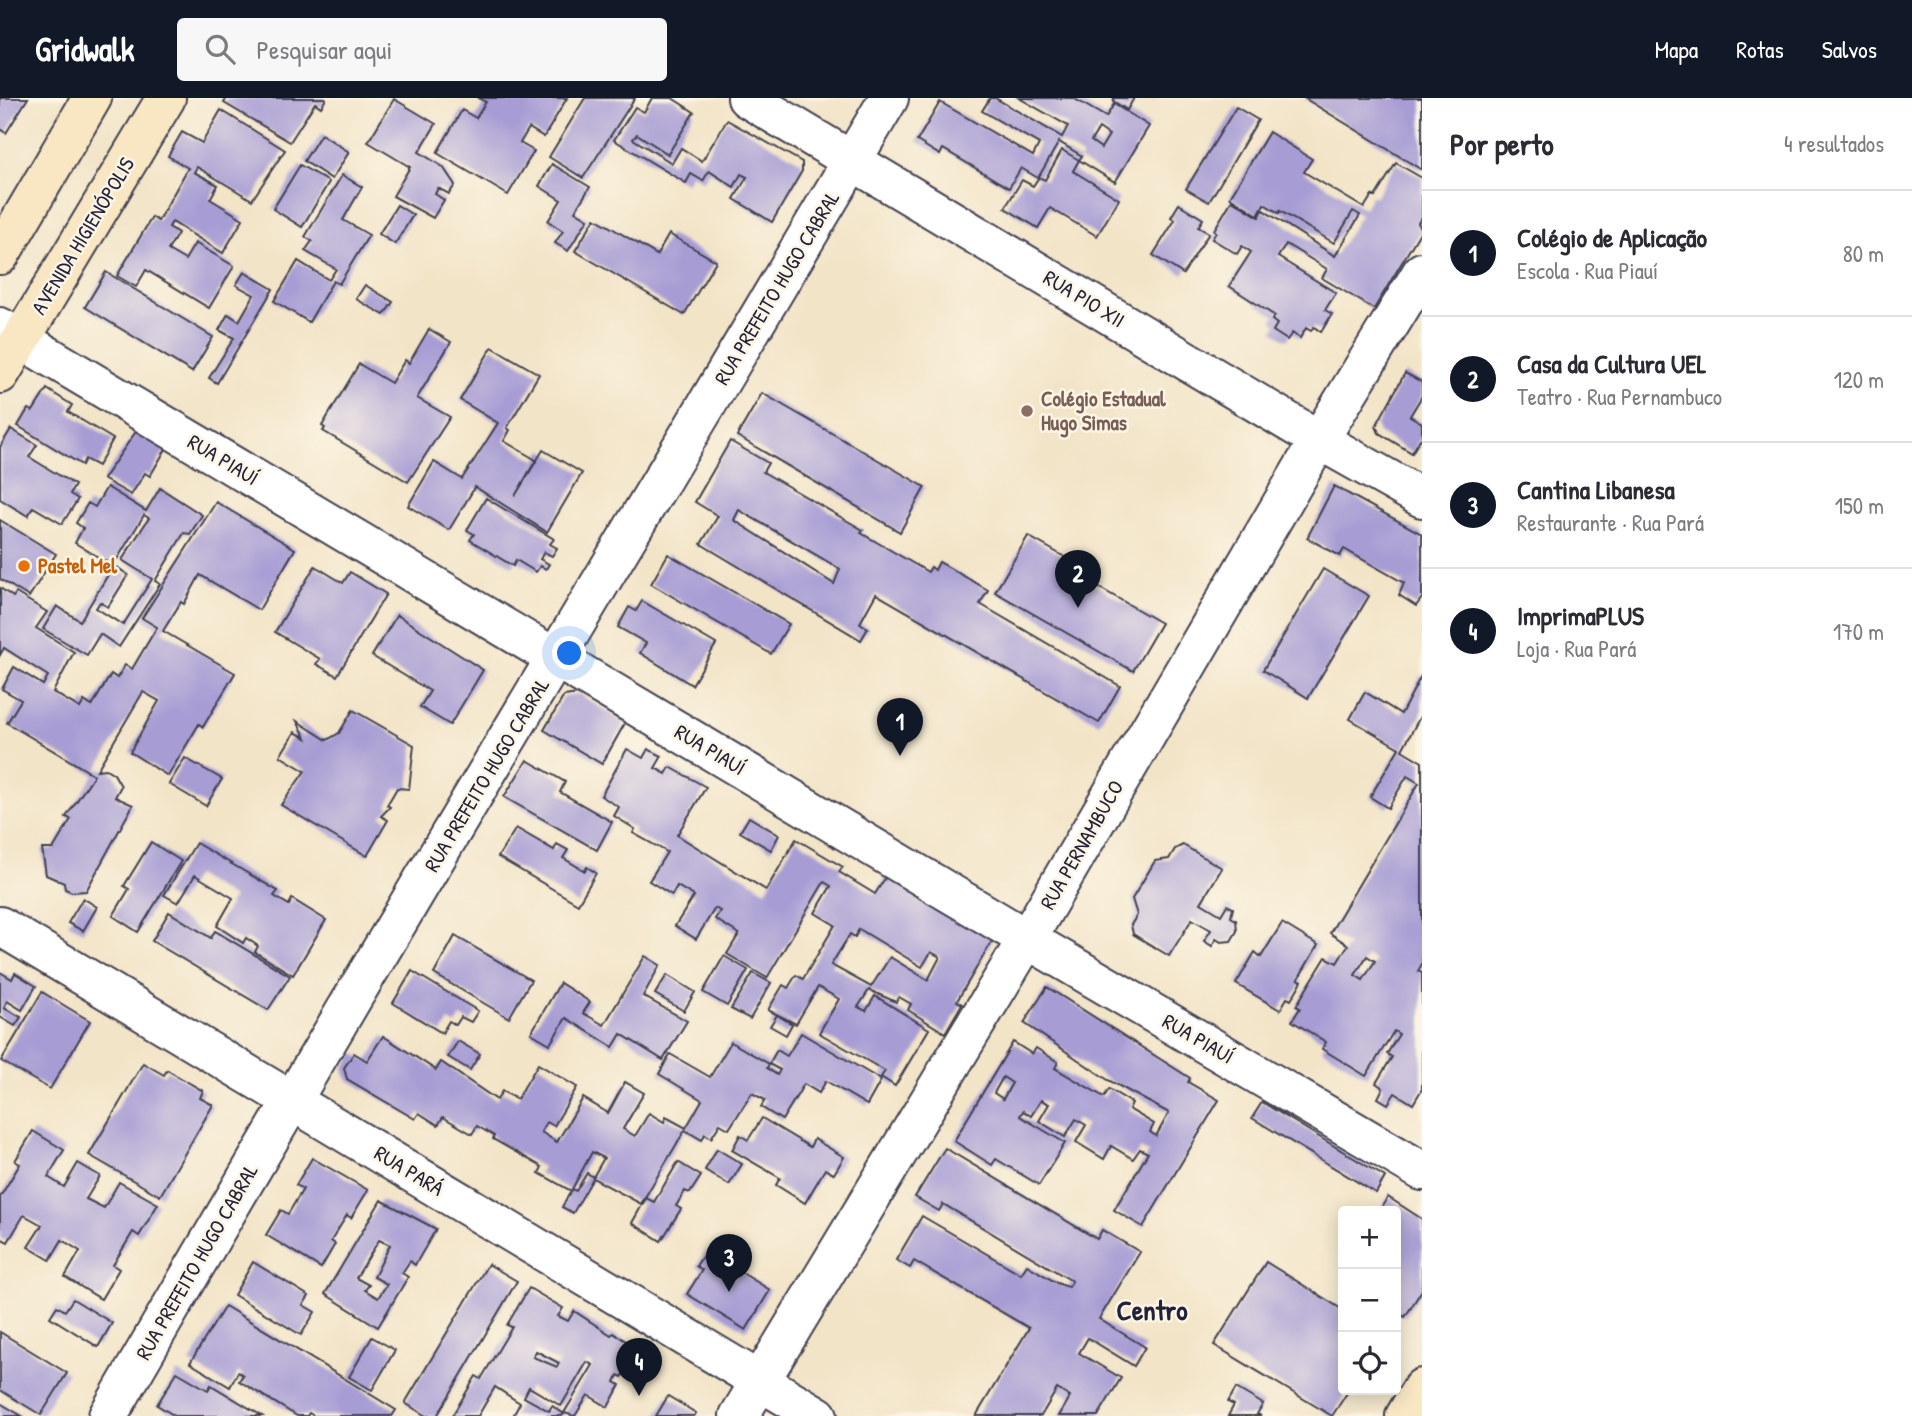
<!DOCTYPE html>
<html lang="pt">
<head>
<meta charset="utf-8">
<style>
	body { margin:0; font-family:"Patrick Hand",sans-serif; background:#f7f7f7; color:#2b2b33 }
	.controls { position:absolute; right:21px; bottom:21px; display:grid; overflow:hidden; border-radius:7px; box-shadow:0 4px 18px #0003 }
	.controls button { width:63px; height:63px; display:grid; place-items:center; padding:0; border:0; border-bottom:2px solid #e1e1e2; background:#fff; color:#2b2b33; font:35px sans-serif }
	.you { position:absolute; left:570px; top:556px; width:24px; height:24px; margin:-18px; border:5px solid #fff; border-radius:50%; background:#1a73e8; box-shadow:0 0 0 10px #1a73e833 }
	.badge { display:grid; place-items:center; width:46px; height:46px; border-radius:50%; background:#111827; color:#fff; font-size:23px; font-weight:700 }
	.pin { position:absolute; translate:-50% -58px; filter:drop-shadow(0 2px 4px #0008) }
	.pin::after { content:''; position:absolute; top:37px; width:24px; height:21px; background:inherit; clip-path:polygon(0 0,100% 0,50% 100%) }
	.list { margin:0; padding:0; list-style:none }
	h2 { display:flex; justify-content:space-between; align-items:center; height:91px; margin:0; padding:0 28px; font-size:30px }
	h2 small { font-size:23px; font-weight:400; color:#7c7c81 }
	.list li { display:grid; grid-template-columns:46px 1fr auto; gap:21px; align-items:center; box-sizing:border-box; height:126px; padding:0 28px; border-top:2px solid #e1e1e2 }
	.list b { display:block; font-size:26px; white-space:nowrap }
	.list p { margin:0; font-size:23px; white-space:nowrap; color:#7c7c81 }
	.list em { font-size:23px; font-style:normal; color:#7c7c81 }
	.icon { flex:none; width:38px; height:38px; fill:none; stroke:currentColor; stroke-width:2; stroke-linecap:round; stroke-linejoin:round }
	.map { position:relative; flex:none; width:1422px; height:1318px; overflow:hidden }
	header { display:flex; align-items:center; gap:42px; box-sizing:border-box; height:98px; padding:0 35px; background:#111827; color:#fff }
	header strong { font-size:33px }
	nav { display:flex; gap:38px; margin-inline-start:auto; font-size:24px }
	.search { width:490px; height:63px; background:#f7f7f7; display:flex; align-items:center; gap:18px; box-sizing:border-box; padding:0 24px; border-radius:7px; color:#7c7c81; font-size:26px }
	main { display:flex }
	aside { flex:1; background:#fff }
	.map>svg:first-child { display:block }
	.building { fill:#a79dd4; fill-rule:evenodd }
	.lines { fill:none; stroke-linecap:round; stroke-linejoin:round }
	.tertiary-casing { stroke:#413f50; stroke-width:42 }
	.secondary-casing { stroke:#413f50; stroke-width:42 }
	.tertiary { stroke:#fff; stroke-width:38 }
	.secondary { stroke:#f9e7c3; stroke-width:38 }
	.education-dot { fill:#8d6e63; stroke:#fcf5e5; stroke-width:2.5 }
	.food-dot { fill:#e8710a; stroke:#fcf5e5; stroke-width:2.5 }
	.labels { text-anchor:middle; stroke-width:5; stroke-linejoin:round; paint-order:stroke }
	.street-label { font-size:21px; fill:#22223b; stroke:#fcf5e5 }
	.education-label { font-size:21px; font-weight:bold; fill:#785e54; stroke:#fcf5e5; text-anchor:start }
	.food-label { font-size:21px; font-weight:bold; fill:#c56008; stroke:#fcf5e5; text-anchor:start }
	.district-label { font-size:28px; font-weight:bold; fill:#22223b; stroke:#fcf5e5 }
</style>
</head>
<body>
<header>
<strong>Gridwalk</strong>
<div class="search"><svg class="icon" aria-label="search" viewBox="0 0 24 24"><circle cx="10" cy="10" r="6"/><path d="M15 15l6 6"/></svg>Pesquisar aqui</div>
<nav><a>Mapa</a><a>Rotas</a><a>Salvos</a></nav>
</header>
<main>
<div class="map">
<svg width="1422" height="1318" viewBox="0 0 1422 1318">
	<rect width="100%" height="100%" fill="#fcf5e5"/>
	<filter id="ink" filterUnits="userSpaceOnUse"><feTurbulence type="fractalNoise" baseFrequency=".0143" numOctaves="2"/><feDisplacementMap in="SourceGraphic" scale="14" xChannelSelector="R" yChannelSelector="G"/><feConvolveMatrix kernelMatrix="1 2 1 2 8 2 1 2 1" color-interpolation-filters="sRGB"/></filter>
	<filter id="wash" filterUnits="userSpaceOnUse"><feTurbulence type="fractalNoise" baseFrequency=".00686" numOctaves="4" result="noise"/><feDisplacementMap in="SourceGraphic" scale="28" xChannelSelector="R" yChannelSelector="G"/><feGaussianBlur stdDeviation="1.57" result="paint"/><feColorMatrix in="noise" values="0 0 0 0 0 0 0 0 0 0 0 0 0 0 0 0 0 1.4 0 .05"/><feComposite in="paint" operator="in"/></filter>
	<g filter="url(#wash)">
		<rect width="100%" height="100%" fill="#f2e4c7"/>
		<g id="blocks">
			<!-- building -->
			<g class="building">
				<path d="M0 0H28L6 35 0 31Z"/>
				<path d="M227 0H325L326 1 321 9 315 5 290 44 224 5Z"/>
				<path d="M478 0H567L544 39 529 30 520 45 534 53 508 97 437 55 462 12 476 20 486 4Z"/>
				<path d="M585 0H635L583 80 549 59Z"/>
				<path d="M652 0H672L694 14 668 56 637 36 633 41 672 65 681 50 702 63 727 22 802 64V73L772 124 734 101 747 79 741 76 734 89 709 73 703 83 691 76 686 85 614 42 635 9 644 14Z"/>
				<path d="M990 0H995L1062 39 1068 28 1019 0H1073L1106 19 1114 6 1149 28 1115 84 1079 62 1082 58 1059 44 1038 80 1021 70 1009 90 943 51 940 57 917 43 940 4 1033 58 1039 46 982 13ZM1099 30 1109 37 1101 50 1091 43Z"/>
				<path d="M1114 0H1134L1127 12 1113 3Z"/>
				<path d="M1304 0H1422V72Z"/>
				<path d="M394 1 436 26 419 54 443 69 455 87 449 96 438 90 435 96 444 102 433 120 393 98 410 69 368 44Z"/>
				<path d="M1236 9 1258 22 1209 104 1186 91Z"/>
				<path d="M221 12 285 52 252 102 197 69 194 74 218 87 210 101 243 121 223 155 172 124 169 129 178 135 168 152 185 162 195 145 234 168 209 210 146 172 136 189 117 178 152 119 158 123 188 70 168 58 182 34 202 45Z"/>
				<path d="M1269 34 1312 61 1304 74 1364 110 1372 97 1375 99 1396 65 1422 80V119L1418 125 1422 131 1374 211 1322 180 1327 171 1286 146 1278 159 1336 195 1325 212 1332 216 1321 234 1314 229 1311 233 1306 230 1300 240 1292 235 1287 242 1273 233 1277 226 1272 222 1275 218 1229 188 1251 154 1242 148 1237 156 1212 141 1216 134 1214 132 1232 102 1259 119 1263 112 1335 158 1360 117 1353 113 1334 145 1280 113 1279 115 1264 106 1258 117 1230 99Z"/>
				<path d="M321 36 349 54 332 81 304 63Z"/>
				<path d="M1062 52 1079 62 1073 73 1119 101 1097 138 1050 110 1038 130 1005 110 1022 82 1033 88 1039 79 1045 82Z"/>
				<path d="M552 66 590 89 575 113 588 121 568 153 555 145 563 133 548 123 561 102 539 88Z"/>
				<path d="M300 67 329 84 302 129 273 111Z"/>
				<path d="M342 77 362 89 343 122 369 137 339 186 333 183 309 224 274 203 298 163 329 182 336 171 305 153 312 143 305 139Z"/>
				<path d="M1179 106 1203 121 1198 129 1209 135 1183 176 1153 157 1175 122 1171 119Z"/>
				<path d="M397 107 413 117 395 146 379 136Z"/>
				<path d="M595 120 657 157 669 136 716 163 684 217 575 153Z"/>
				<path d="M106 174 213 239 192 274 85 209Z"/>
				<path d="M244 174 273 191 217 285 209 280 234 240 219 232 228 216 239 223 254 197 236 187Z"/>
				<path d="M365 187 393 204 384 217 356 201Z"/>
				<path d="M429 231 451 244 417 300 450 319 408 384 323 333 325 330 322 328 359 266 391 285 405 262 409 265Z"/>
				<path d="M492 249 539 276 507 330 510 332 504 343 536 362 515 398 543 352 582 375 547 434 475 389 449 432 408 408 434 364 462 381 498 325 460 302Z"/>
				<path d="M1405 275 1422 284V298L1410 318 1422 325V342L1420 341 1412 355 1379 335 1376 328Z"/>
				<path d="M47 291 72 307 68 314 113 341 98 368 85 361 82 367 18 328 28 311 33 313Z"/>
				<path d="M762 295 925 389 900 434 737 338Z"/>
				<path d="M11 331 37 347 29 359 75 387 70 396 78 401 62 426 33 409 28 418 0 401V349Z"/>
				<path d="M137 332 167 349 150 378 145 375 131 397 103 381Z"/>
				<path d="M730 343 768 365 763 374 863 432 861 435 928 474 931 469 935 472 939 464 988 492 980 506 1120 588 1099 625 876 496 860 525 868 530 861 542 701 446 718 418 695 404ZM739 412 840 471 834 486 734 422Z"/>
				<path d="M1334 388 1422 436V500L1416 508 1399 497 1404 485 1344 451 1340 458 1307 440Z"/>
				<path d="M107 389 146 413 160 390 202 417 190 436 184 435 155 483 160 486 119 549 100 536 87 557 43 531 57 508 80 523 114 467 128 477 108 509 100 504 96 510 123 527 152 481 122 462 149 420 144 417 113 468 75 445 83 430 76 425 88 405 95 409Z"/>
				<path d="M486 400 554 441 550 446 557 450 552 458 544 454 540 461 549 466 546 471 540 468 536 474 516 462 513 468 470 442 474 436 467 432Z"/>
				<path d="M216 404 295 451 259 512 200 477 184 506 181 504 163 533 235 575 203 629 199 626 168 678 130 654 159 603 143 594 97 672 106 671 114 676 121 688 115 699 133 707 86 793 72 794 65 791 64 785 46 777 42 751H53L71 721 66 719 94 677 7 625 21 602 2 591 14 569 43 587 48 578 4 550 0 557V490L13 499 16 495 47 514 36 530 74 554 53 594 80 610 84 603 92 608 111 576 117 580 125 567 132 571 157 529 142 520Z"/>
				<path d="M0 422 56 456 29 499 0 481Z"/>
				<path d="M1028 438 1070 462 1065 470 1161 525 1133 573 995 494Z"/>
				<path d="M668 456 789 526 771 556 651 486Z"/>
				<path d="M315 468 343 485 350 474 386 496 337 578 316 566 320 561 275 534Z"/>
				<path d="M1323 471 1369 498 1308 600 1263 572Z"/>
				<path d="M642 503 716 546 692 587 640 555 646 545 618 529 629 509 636 513Z"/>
				<path d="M397 517 483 572 450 627 420 609 430 593 372 558Z"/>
				<path d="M1422 576V615L1402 652 1422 664V866L1418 873 1422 875V991L1413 1006 1395 995 1388 1006 1378 1000 1383 990 1376 985 1392 959 1387 956 1399 936 1394 933 1366 978 1322 951 1326 944 1292 923 1300 910 1296 908 1326 859 1337 865 1348 847 1330 835 1419 685 1407 678 1388 710 1370 699 1399 650 1350 621 1365 594 1401 616ZM1367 858 1375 863 1363 882 1355 877Z"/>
				<path d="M579 596 625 625 602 666 544 632 564 598Z"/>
				<path d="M353 612 414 647 409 691 397 690 387 707 390 709 381 718 388 722 367 758 281 707 305 673 280 658 295 634 306 640 297 623 327 642 339 635Z"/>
				<path d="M627 651 643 660 648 651 662 658 655 670 666 676 670 669 706 689 677 737 766 792 796 741 843 769 839 774 875 796 887 777 994 840 957 903 962 906 945 935 908 912 911 906 899 899 896 904 869 892 858 909 866 913 875 898 929 931 895 988 881 979 885 973 819 935 839 901 818 889 796 926 768 912 783 887 788 890 796 877 803 881 835 827 815 815 831 788 824 784 767 880 727 856 739 836 715 821 720 813 715 810 696 841 675 828 694 798 677 788 672 797 649 783 667 754 633 735 635 731 614 718 619 709 601 698ZM859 831 922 869 931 854 940 859 928 882 890 859 871 889 831 867 850 836 855 839Z"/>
				<path d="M185 660 222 681 206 708 169 686Z"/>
				<path d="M527 662 565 684 560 694 612 724 597 752 504 699Z"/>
				<path d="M749 719 779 737 771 752 740 734Z"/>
				<path d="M516 730 554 752 557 746 568 752 563 760 585 773 587 769 596 775 578 806 498 759Z"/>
				<path d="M151 744 181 763 138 834 113 818 129 791 124 788Z"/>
				<path d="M196 745 278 793 274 798 289 807 292 801 326 822 293 877 255 854 258 848 246 840 243 845 217 828 233 800 195 777 178 805 164 797Z"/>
				<path d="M1183 747 1222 770 1201 805 1221 817 1227 807 1233 810 1231 819 1236 822 1237 833 1231 843 1221 844 1216 841 1212 848 1204 843 1211 832 1192 821 1169 858 1133 836 1131 827 1137 817 1132 801 1155 763 1169 761 1175 751Z"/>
				<path d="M83 800 97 809 83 833 68 825Z"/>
				<path d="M169 814 211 840 215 833 290 878 268 912 152 843Z"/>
				<path d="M1282 825 1318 847 1298 881 1302 883 1291 902 1287 900 1280 912 1236 886 1255 854 1261 859Z"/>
				<path d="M455 838 531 882 509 920 434 876Z"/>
				<path d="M645 858 660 867 643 898 687 923 663 962 621 936 613 949 566 920 550 946 531 935 560 885 590 904 583 915 604 927Z"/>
				<path d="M724 858 748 872 727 908 703 894Z"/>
				<path d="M412 873 478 913 471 924 461 919 456 927 449 923 442 935 393 905Z"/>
				<path d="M0 874 12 881 15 875 36 888 22 912 7 903 4 910 21 919 15 928 0 919Z"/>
				<path d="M753 875 771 885 750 921 731 911Z"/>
				<path d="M667 877 695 894 684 913 655 896Z"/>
				<path d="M1047 889 1190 980 1188 984 1219 1002 1143 1129 1114 1112 1148 1055 1140 1051 1133 1061 1111 1048 1104 1061 1076 1044 1086 1027 1076 1021 1065 1039 1039 1023 1049 1006 1041 1002 1031 1018 1023 1013 1020 1018 1065 1045 1039 1087 996 1061 992 1067 954 1043 1013 944 1032 956 1036 950 1058 964 1055 970 1104 999 1109 991 1132 1005 1129 1011 1154 1026 1150 1034 1156 1038 1169 1015 1108 982 1024 925ZM1003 979 1012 985 1003 1001 994 995Z"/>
				<path d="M42 894 90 923 50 991 1 963Z"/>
				<path d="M777 917 792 926 786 937 770 928Z"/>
				<path d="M801 935 881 982 867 1007 826 983 819 995 804 986 782 1022 761 1009 765 1002 752 995 729 1031 720 1026 711 1040 705 1036 702 1042 685 1032 641 1106 593 1080 573 1115 562 1109 571 1093 539 1075 542 1069 493 1041 494 1038 477 1028 472 1036 443 1019 438 1027 419 1015 415 1021 347 981 344 970 354 955 367 963 383 938 436 972 441 964 497 1002 502 993 517 1001 538 966 577 989 554 1028 547 1024 541 1034 557 1044 583 1000 608 1015 625 984 644 995 623 1031 635 1038 649 1015 664 1024 666 1019 686 1030 702 1002 659 976 670 956 710 979 731 944 769 966 767 970 777 977 780 972 769 966 777 952 787 958ZM592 1054 604 1060 593 1079 587 1075 576 1093 572 1091Z"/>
				<path d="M458 943 480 956 470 972 448 959Z"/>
				<path d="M143 965 164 977 167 972 203 993 200 1000 213 1007 160 1098 89 1057Z"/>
				<path d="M1262 1004 1385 1079 1376 1095 1252 1020Z"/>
				<path d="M762 1020 810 1049 814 1041 844 1059 834 1076 825 1071 805 1105 776 1087 780 1080 732 1052 740 1037 748 1042Z"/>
				<path d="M33 1033 64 1052 48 1079 64 1089 78 1065 100 1078 86 1101 104 1110 119 1084 158 1106 139 1138 133 1134 113 1167 119 1171 101 1201 65 1179 80 1153 62 1142 50 1162 28 1149 42 1127 24 1117 8 1144 0 1140V1099L20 1066 15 1063Z"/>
				<path d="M945 1050 1097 1141 1102 1132 1140 1154 1099 1221 1145 1249 1134 1268 1088 1240 1079 1255 1121 1280 1098 1318H1059L1070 1299 1057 1291 1041 1318H976L1029 1230 914 1163 910 1170 896 1162 922 1118 1021 1176 1027 1167 1057 1185 1068 1189 1072 1183 943 1106 939 1113 915 1099Z"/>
				<path d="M717 1051 742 1066 729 1087 705 1072Z"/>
				<path d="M312 1060 368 1092 351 1120 347 1117 331 1143 335 1146 321 1170 266 1137 281 1112 288 1116 303 1091 296 1087Z"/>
				<path d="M678 1064 701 1078 690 1095 685 1093 676 1108 681 1111 661 1143 632 1125 646 1100 654 1104Z"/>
				<path d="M1388 1099 1422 1121V1192L1405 1219 1396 1213V1113H1379Z"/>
				<path d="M381 1102 436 1131 415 1167 410 1163 402 1175 408 1179 378 1229 325 1196ZM379 1142 390 1147 374 1179 387 1186 378 1200 365 1192 369 1187 356 1180Z"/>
				<path d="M706 1153 732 1168 727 1177 734 1181 739 1173 770 1192 746 1232 687 1196 702 1172 696 1168Z"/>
				<path d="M253 1164 309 1198 303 1207 315 1214 301 1237 234 1197Z"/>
				<path d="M1266 1164 1343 1212V1292H1349L1332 1318 1214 1247Z"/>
				<path d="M488 1166 517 1183 437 1318H426L405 1305Z"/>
				<path d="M529 1190 563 1210 558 1218 568 1223 574 1213 611 1237 613 1235 639 1251 622 1279 618 1277 615 1284 620 1287 608 1309 588 1297 575 1318 564 1315 593 1267 587 1264 561 1308 529 1289 524 1299 549 1313 552 1308 564 1316 562 1318H513L520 1305 495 1289 478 1318H452L476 1278 481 1281 512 1229 507 1227ZM536 1253 559 1265 557 1269 533 1259Z"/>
				<path d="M73 1201 112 1225 98 1249 50 1219 57 1208 65 1213Z"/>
				<path d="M225 1208 396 1312 392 1318H314L309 1315 307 1318H297L239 1283 243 1277 238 1274 230 1289 190 1265Z"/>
				<path d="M0 1234 67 1275 41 1317 0 1292Z"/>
				<path d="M372 1239 395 1252 372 1292 349 1279Z"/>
				<path d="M177 1274 208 1292 211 1287 262 1318H175L157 1307Z"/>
				<path d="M1236 1290 1263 1306 1257 1316 1261 1318H1228L1234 1307 1228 1304Z"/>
				<path d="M668 1298 696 1315 694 1318H656Z"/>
				<path d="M0 1305 22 1318H0Z"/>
			</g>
		</g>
	</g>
	<g filter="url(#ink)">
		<use href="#blocks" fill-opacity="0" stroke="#413f50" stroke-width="2"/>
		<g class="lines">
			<defs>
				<g id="tertiary">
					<path d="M747 0 1319 342 1422 400"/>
					<path d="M0 229 1027 841 1422 1073"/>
					<path d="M0 828 818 1318"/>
					<path d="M108 1318C363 876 629 440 889 0"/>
					<path d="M739 1318 1027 841 1319 342 1422 174"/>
				</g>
				<g id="secondary">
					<path d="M0 157 92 0"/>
					<path d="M0 276 166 0"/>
					<path d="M1405 1318 1422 1290"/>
				</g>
			</defs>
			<!-- tertiary casing -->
			<use href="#tertiary" class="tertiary-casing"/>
			<!-- secondary casing -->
			<use href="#secondary" class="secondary-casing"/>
			<!-- tertiary -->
			<use href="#tertiary" class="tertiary"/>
			<!-- secondary -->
			<use href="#secondary" class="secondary"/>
		</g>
	</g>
	<!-- markers -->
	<circle class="education-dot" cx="1027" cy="313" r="7"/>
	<circle class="food-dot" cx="24" cy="468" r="7"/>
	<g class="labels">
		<!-- street labels -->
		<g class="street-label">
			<text transform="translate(83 138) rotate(-59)" y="7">AVENIDA HIGIENÓPOLIS</text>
			<text transform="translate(777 190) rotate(-59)" y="7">RUA PREFEITO HUGO CABRAL</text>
			<text transform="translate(1084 201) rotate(31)" y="7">RUA PIO XII</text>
			<text transform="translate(223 362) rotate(31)" y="7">RUA PIAUÍ</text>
			<text transform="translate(710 652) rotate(31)" y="7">RUA PIAUÍ</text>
			<text transform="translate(487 677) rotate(-59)" y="7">RUA PREFEITO HUGO CABRAL</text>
			<text transform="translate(1082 747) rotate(-60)" y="7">RUA PERNAMBUCO</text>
			<text transform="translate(1198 941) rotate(30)" y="7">RUA PIAUÍ</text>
			<text transform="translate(409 1073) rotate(31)" y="7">RUA PARÁ</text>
			<text transform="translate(197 1164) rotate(-60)" y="7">RUA PREFEITO HUGO CABRAL</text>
		</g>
		<!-- education labels -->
		<g class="education-label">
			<text x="1041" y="308">Colégio Estadual<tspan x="1041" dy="24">Hugo Simas</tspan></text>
		</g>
		<!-- food labels -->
		<g class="food-label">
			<text x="38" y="475">Pastel Mel</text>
		</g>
		<!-- district labels -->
		<g class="district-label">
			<text x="1152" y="1222">Centro</text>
		</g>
	</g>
</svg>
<div class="controls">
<button>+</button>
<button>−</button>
<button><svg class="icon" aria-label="locate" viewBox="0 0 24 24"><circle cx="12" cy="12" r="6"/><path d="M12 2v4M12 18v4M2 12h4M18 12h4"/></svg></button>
</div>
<div class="you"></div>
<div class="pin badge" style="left:900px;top:658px">1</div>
<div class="pin badge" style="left:1078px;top:510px">2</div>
<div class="pin badge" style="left:729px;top:1194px">3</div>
<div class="pin badge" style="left:639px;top:1298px">4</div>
</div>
<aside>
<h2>Por perto<small>4 resultados</small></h2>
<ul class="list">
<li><span class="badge">1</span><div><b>Colégio de Aplicação</b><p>Escola · Rua Piauí</p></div><em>80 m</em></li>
<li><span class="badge">2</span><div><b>Casa da Cultura UEL</b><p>Teatro · Rua Pernambuco</p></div><em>120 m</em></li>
<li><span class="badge">3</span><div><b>Cantina Libanesa</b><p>Restaurante · Rua Pará</p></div><em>150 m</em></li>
<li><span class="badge">4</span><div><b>ImprimaPLUS</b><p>Loja · Rua Pará</p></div><em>170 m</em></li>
</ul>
</aside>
</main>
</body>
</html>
